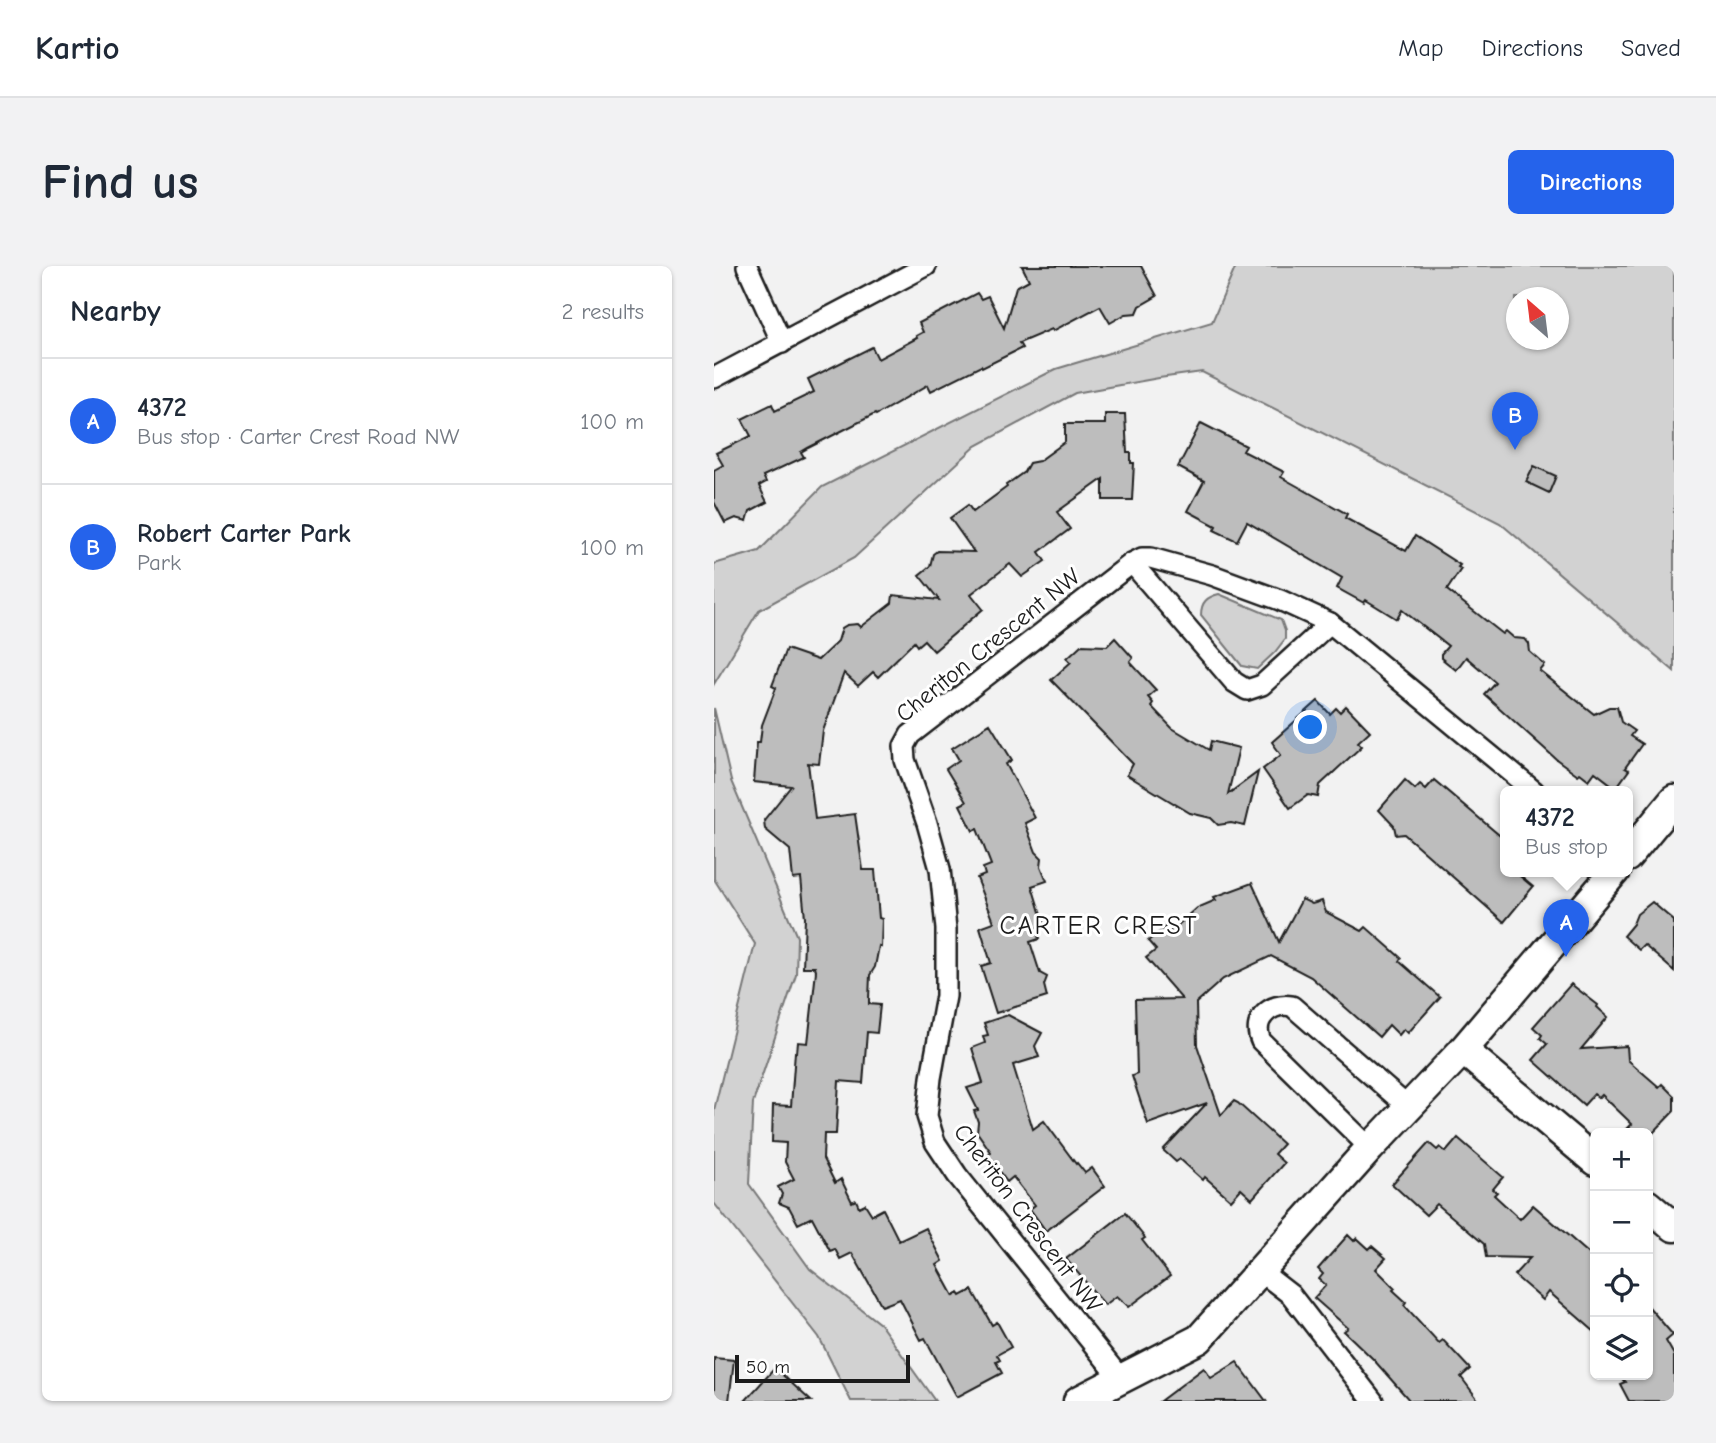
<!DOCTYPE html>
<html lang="en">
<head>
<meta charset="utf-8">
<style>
	body { margin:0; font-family:"Comic Neue",sans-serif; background:#f2f2f3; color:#1f2937 }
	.controls { position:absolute; right:21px; bottom:21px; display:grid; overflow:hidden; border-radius:10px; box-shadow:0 2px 5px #0004 }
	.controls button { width:63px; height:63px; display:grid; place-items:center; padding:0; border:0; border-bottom:2px solid #e0e1e3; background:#fff; color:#1f2937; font:35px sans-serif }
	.compass { position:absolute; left:792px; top:21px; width:63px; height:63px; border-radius:50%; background:#fff; box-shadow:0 2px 5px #0004; rotate:332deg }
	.scale { position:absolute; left:21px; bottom:18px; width:175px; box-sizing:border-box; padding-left:7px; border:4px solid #1c1c1c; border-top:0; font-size:19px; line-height:24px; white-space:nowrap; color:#1c1c1c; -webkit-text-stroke:5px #fff; paint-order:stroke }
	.you { position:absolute; left:597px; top:462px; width:24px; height:24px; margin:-18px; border:5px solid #fff; border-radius:50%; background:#1a73e8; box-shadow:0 0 0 10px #1a73e833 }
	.badge { display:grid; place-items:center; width:46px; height:46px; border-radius:50%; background:#2563eb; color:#fff; font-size:23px; font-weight:700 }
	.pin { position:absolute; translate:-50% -58px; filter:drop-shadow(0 2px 4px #0008) }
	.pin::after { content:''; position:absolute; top:37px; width:24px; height:21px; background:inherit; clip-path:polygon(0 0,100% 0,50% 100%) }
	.popup { position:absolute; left:786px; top:520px; width:133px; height:91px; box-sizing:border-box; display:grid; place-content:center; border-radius:10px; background:#fff; filter:drop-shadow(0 2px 5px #0005); font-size:23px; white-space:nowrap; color:#747a83 }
	.popup b { font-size:26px; color:#1f2937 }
	.popup::after { content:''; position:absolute; left:50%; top:100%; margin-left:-14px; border:14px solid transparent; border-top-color:#fff }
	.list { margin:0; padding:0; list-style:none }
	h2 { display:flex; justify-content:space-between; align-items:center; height:91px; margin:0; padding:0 28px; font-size:30px }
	h2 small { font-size:23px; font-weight:400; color:#747a83 }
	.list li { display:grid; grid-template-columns:46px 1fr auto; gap:21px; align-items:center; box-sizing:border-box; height:126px; padding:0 28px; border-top:2px solid #e0e1e3 }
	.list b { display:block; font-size:26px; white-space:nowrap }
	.list p { margin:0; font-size:23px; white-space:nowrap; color:#747a83 }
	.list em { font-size:23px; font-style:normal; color:#747a83 }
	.icon { flex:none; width:38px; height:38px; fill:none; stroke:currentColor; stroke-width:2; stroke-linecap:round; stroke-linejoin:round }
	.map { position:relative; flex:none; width:960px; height:1135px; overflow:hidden; border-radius:10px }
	header { display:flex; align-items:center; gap:42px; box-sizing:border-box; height:98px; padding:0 35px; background:#fff; border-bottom:2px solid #e0e1e3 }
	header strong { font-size:33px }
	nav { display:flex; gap:38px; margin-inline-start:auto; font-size:24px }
	.intro { display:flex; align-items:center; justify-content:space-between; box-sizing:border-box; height:168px; padding:0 42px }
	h1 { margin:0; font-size:49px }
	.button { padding:18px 32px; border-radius:10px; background:#2563eb; color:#fff; font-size:24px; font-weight:700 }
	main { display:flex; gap:42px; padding:0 42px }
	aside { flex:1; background:#fff; border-radius:10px; box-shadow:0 2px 5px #0004 }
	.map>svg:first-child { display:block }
	.green { fill:#d2d2d2; stroke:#777; stroke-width:2; fill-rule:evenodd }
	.building { fill:#bdbdbd; stroke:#1c1c1c; stroke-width:2 }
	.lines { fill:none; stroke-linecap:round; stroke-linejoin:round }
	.street-casing { stroke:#1c1c1c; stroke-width:24 }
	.secondary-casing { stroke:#1c1c1c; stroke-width:33 }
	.street { stroke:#fff; stroke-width:19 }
	.secondary { stroke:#fff; stroke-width:28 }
	.labels { text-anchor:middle; stroke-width:6; stroke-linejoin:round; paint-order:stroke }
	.street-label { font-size:24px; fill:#1c1c1c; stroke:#fff }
	.neighbourhood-label { font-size:26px; letter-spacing:2px; fill:#1c1c1c; stroke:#fff }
</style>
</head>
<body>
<header>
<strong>Kartio</strong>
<nav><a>Map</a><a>Directions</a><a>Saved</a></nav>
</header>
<div class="intro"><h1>Find us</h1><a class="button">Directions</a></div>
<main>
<aside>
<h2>Nearby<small>2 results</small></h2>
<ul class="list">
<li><span class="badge">A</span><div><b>4372</b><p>Bus stop · Carter Crest Road NW</p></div><em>100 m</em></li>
<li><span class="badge">B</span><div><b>Robert Carter Park</b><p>Park</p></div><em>100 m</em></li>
</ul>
</aside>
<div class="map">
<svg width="960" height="1135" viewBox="0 0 960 1135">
	<rect width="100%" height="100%" fill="#f2f2f2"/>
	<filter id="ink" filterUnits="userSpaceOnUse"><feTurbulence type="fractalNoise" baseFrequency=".0143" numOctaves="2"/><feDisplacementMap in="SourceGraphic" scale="14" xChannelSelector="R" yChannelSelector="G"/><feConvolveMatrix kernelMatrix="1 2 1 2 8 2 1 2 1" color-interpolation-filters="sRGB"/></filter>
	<g filter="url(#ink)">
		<!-- green -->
		<g class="green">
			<path d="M522 0H960V405L786 257 488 106 445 112 361 127 262 180 140 292 45 344 0 418V298L45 285 108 221 342 103 498 56ZM802 32H844V74H802Z"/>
			<path d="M505 328 567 354 571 365V373L561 386 543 403 528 400 487 349C487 336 493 331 505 328Z"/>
			<path d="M0 442 17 515 83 671 82 708 39 837 35 918 96 1003 166 1058 221 1135H137L105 1071 0 937V844L41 678 0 613Z"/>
		</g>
		<!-- building -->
		<g class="building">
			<path d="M308 0H427L443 30 426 40 423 47 412 48 396 57 386 40 339 65 338 63 305 77 308 82 268 102 267 100 217 125 214 119 162 149 161 148 94 182 87 186 90 191 49 210 52 216 45 220 53 236 36 245 33 255 22 252 11 257 0 236V204L9 199 2 187 37 170 28 153 58 138 61 145 100 126 94 113 158 81 164 93 203 72 202 70 209 66 205 57 263 27 267 33 274 30 290 62 302 21 315 14Z"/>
			<path d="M391 148H411L413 187H417V197H420L418 234H389V213L343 246 356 263 325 286 331 295 308 311 296 298 257 328 269 343 220 385 210 374 203 380 200 376 164 411 159 406 144 420 130 407 109 465 105 498 94 497 101 553 141 548 149 604H161L165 652 168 653 167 681 165 680 161 701 156 709 155 733V738L166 739 163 767 153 766 149 817 125 815 122 868H110L109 893 121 917 127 913 138 936 142 934 145 941 151 938 158 949 169 943 185 975 212 962 229 995 223 999 240 1030 245 1027 247 1030 258 1024 278 1059 283 1056 297 1081 283 1089 286 1094 282 1096 288 1107 243 1131 211 1072 207 1074 186 1033 168 1040 138 987 126 993 121 983 116 985 98 951 84 958 75 941 65 937 68 928 64 921 80 913 71 896 72 877 58 876 59 839 77 840 81 786 83 787 84 776 94 777 102 705 101 701H89L91 652 87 612 79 613 76 584 51 563 50 554 77 520 40 516 43 476H46L48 459 62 422 58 420 72 383 104 394 124 375 128 362 133 359 144 358 147 361 178 337 179 329 225 334 205 309 216 300 219 288 223 285 260 286 236 252 254 239 259 246 293 221 292 219 310 206 315 197 325 195 351 176V158H391Z"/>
			<path d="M487 157 532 180 529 185 570 206 567 211 633 248 631 252 692 285 701 270 746 299 744 301 747 303 733 324 789 368 792 365 800 372 811 373 815 378 816 386 831 399 826 405 880 448 895 441H903L907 456 920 465 916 470 928 478 911 502 915 504 902 522 881 506 875 514 866 507 864 509 842 493 770 428 781 416 752 391 742 404 727 392V388L734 380 688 344 683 353 652 334 650 337 623 322 628 312 533 256 523 275 500 264 502 260 474 245 490 215 464 201Z"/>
			<path d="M820 200 842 210 835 227 812 216Z"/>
			<path d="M401 372 419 392 416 396 442 424 434 431 439 437 437 440 458 462 495 484 497 475 525 482 514 528 544 506 531 560 517 557 504 559 497 552 476 547 413 509 419 498 337 414 357 396 353 392 367 379 393 380Z"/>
			<path d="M604 435 616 448 622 442 626 446 632 440 656 465 644 476 648 480 606 519 604 531 594 529 576 542 549 503 567 489 558 476Z"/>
			<path d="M276 458 298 494 292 498 321 552 311 557 322 586 328 592 327 600 333 615 318 620 330 659 322 662 325 673 316 676 326 707 333 711 330 719 333 731 282 747 267 700 277 697 266 661 280 656 263 612 271 609 269 602 277 599 263 563 259 565 246 539 252 536 232 503 245 494 238 482Z"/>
			<path d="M691 514 701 523 706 518 712 523 720 514 791 574V605H800L819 621 790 656 690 568 682 569 680 560 665 544Z"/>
			<path d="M538 617 565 676 588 633 598 638 608 635 612 646 648 665 652 661 687 692 685 695 726 731 694 767 690 763 685 769 675 759 665 771 597 711 557 690 509 713 482 737 483 779 507 849 520 835 524 837 569 878 560 888 570 897 538 933 527 923 517 934 491 911 489 914 466 893 462 896 449 884 493 837 434 858 418 810 423 808 421 734 468 733 432 692 442 684 434 675 452 660 456 666 483 642 502 634 500 631Z"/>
			<path d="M938 636 960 655V705L930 679 925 684 909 670 919 658 923 648Z"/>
			<path d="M857 718 884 739 883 741 894 751 867 783 913 780 914 794 945 821 948 818 960 830V845L939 867H909L918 858 888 829 885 832 880 828 870 839 819 794 833 778 826 772 828 769 819 761Z"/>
			<path d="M294 749 328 767 321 780 325 791 299 799 319 863 330 855 362 898 363 897 371 907 378 902 391 920 332 965 316 943 321 939 299 911 293 916 273 889 277 886 263 866 264 856 260 845 264 844 253 822 269 817 258 782 271 777 269 770 274 769 270 757Z"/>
			<path d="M744 872 789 911 779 923 783 926 780 929 806 953 819 939 881 993V1066L835 1026 829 1034 800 1009 816 992 772 991 770 978 723 938 712 949 678 918 715 877 723 884 726 881 732 886Z"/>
			<path d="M411 947 431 972 428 974 456 1010 415 1041 403 1030 391 1039 352 993Z"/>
			<path d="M634 969 640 975 643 972 655 983 658 980 672 992 662 1003 681 1022 679 1024 692 1036 690 1039 725 1077 729 1074 756 1103 747 1111 765 1135H696L659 1093 630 1065 634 1062 600 1032 612 1019 605 1013 609 1008 604 1003Z"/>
			<path d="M934 1040 959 1069 952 1075 960 1089V1135H915L906 1118 911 1116 905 1109H934Z"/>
			<path d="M0 1092 20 1094 15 1135H0Z"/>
			<path d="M523 1096 552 1135H446L490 1102 497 1112Z"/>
			<path d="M61 1102 97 1135H31Z"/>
		</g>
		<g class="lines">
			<defs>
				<g id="street">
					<path d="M33 0 68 77"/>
					<path d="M0 112 212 0"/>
					<path d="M418 297 520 416 533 424 548 419 616 357"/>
					<path d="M656 882 547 775C537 754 556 736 578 740L694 841"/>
					<path d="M546 1005 577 1029 659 1135"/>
					<path d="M407 1113 243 909 221 876 213 850 217 812 232 730V663L226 603 213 557 191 494 190 480 196 469 418 297 428 292H437L498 309 566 334 616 357 820 525"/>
				</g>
				<g id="secondary">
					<path d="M913 591 960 534"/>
					<path d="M749 784 881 895"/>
					<path d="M934 939 960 961"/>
					<path d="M364 1135 485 1073 656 882 749 784 901 605"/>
				</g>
			</defs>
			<!-- street casing -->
			<use href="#street" class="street-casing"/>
			<!-- secondary casing -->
			<use href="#secondary" class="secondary-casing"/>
			<!-- street -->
			<use href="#street" class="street"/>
			<!-- secondary -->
			<use href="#secondary" class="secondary"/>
		</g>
	</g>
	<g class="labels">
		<!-- street labels -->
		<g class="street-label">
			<text transform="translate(274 379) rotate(-39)" y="8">Cheriton Crescent NW</text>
			<text transform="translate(314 952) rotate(53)" y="8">Cheriton Crescent NW</text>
		</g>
		<!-- neighbourhood labels -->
		<g class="neighbourhood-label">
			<text x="385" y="668">CARTER CREST</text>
		</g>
	</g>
</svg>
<div class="controls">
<button>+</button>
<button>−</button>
<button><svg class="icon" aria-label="locate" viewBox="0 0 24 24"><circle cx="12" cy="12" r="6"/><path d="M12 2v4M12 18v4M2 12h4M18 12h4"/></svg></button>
<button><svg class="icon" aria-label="layers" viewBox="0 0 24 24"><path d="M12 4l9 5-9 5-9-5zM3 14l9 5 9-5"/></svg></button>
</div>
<svg class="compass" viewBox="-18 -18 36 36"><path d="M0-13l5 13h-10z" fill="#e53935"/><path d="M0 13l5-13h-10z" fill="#747a83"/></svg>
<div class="scale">50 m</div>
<div class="you"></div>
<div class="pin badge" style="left:852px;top:691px">A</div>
<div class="popup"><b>4372</b>Bus stop</div>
<div class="pin badge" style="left:801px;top:184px">B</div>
</div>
</main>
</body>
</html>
